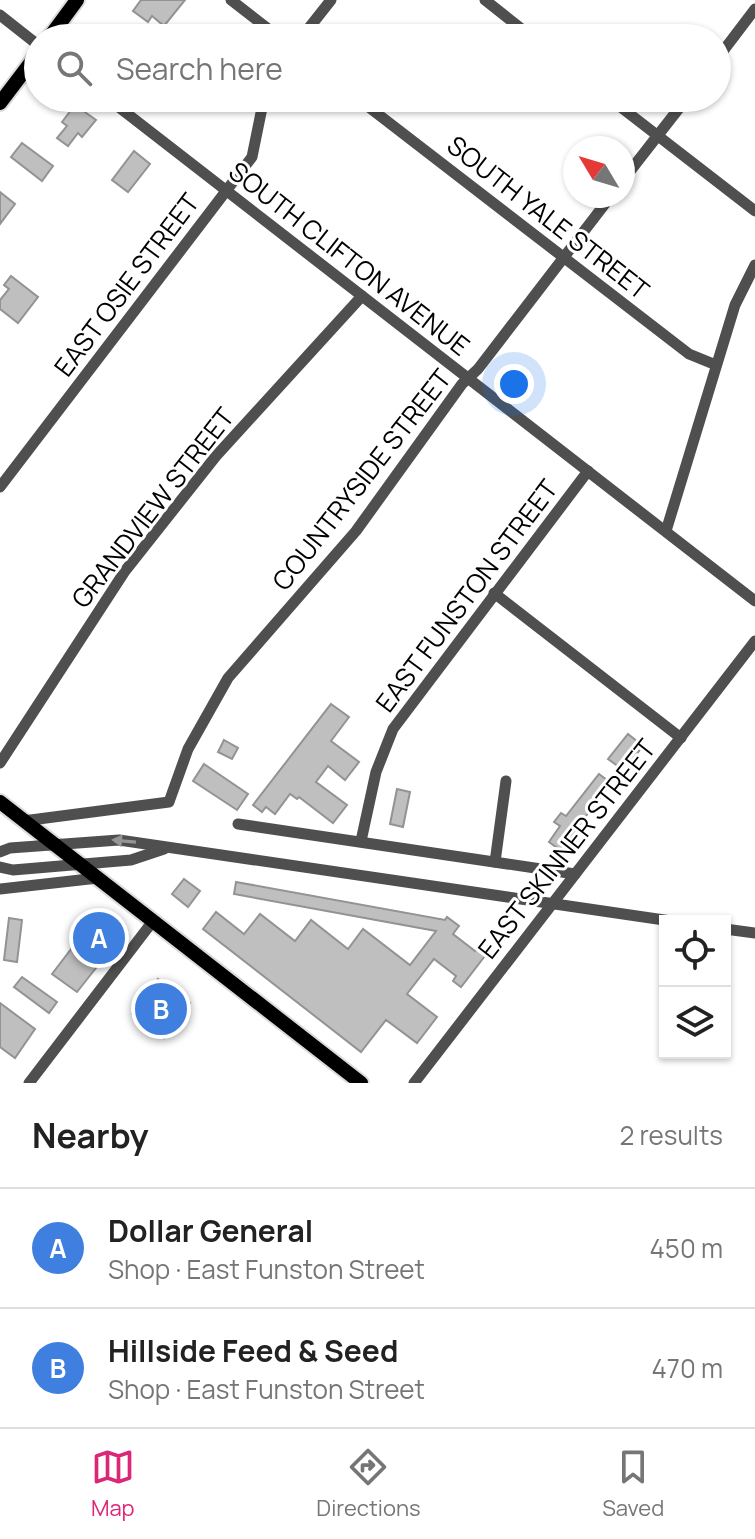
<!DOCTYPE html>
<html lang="en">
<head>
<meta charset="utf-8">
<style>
	body { margin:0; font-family:Manrope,sans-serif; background:#f2f2f2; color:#222 }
	.controls { position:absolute; right:24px; bottom:24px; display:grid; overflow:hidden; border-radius:0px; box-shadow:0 2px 6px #0004 }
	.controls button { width:72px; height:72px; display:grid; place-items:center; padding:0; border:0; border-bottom:2px solid #e0e0e0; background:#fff; color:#222; font:40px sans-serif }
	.compass { position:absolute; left:563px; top:136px; width:72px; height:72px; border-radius:50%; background:#fff; box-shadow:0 2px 6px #0004; rotate:308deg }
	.you { position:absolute; left:514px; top:384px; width:28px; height:28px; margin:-20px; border:6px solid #fff; border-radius:50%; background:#1a73e8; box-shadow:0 0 0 12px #1a73e833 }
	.badge { display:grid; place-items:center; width:52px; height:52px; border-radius:50%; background:#db2777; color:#fff; font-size:26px; font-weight:700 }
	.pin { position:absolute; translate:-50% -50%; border:4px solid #fff; box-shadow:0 2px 8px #0006 }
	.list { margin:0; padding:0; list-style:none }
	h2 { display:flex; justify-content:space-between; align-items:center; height:104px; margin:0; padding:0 32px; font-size:34px }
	h2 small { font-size:26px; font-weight:400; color:#767676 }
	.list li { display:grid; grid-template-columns:52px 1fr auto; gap:24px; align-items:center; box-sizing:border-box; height:120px; padding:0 32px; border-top:2px solid #e0e0e0 }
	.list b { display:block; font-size:30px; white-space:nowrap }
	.list p { margin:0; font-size:26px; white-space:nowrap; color:#767676 }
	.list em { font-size:26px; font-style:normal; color:#767676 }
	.icon { flex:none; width:44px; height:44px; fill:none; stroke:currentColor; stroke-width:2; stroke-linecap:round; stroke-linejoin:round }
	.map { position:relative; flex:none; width:755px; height:1083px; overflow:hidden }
	.search { position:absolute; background:#fff; box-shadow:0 2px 6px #0004; left:24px; right:24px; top:24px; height:88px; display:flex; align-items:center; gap:20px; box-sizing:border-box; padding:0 28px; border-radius:44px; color:#767676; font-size:30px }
	.sheet { height:344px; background:#fff }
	nav { display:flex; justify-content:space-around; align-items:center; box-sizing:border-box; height:112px; border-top:2px solid #e0e0e0; background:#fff; font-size:22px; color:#767676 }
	nav a { display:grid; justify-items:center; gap:4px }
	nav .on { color:#db2777 }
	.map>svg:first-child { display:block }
	.building { fill:#bfbfbf; stroke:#939393; stroke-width:2 }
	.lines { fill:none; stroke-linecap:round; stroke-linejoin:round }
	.major-casing { stroke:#dbdbdb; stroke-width:18 }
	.minor { stroke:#4f4f4f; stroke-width:11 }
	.major { stroke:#000; stroke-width:14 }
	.oneway { fill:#959595 }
	.labels { text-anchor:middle; stroke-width:6; stroke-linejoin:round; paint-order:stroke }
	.street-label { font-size:26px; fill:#000; stroke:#fff }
</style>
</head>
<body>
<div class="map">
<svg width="755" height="1083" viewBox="0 0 755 1083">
	<rect width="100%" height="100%" fill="#fff"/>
	<!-- building -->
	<g class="building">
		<path d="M141 0H185L164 26 152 16 148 22 133 11Z"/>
		<path d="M75 105 96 120 82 137 78 133 68 146 57 138 67 126 62 122Z"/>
		<path d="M22 143 53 166 42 181 11 157Z"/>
		<path d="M134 151 150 164 128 192 112 180Z"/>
		<path d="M0 192 15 204 0 224Z"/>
		<path d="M11 276 38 297 18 323 0 309V300L9 289 4 285Z"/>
		<path d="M331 704 349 717 331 741 359 762 345 780 328 766 316 782 347 805 333 823 299 797 297 799 290 794 275 814 266 807 262 812 253 805Z"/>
		<path d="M628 734 643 746 628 765 624 761 619 767 608 759Z"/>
		<path d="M224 740 238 748 232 759 218 752Z"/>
		<path d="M204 764 248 794 237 810 193 781Z"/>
		<path d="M599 774 611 783 560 850 549 842 560 826 554 822 561 813 566 816Z"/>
		<path d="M397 789 410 792 403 827 390 824Z"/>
		<path d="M184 879 200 891 188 907 172 894Z"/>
		<path d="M236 882 445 920 447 917 459 926 453 934 475 951 479 945 488 952 461 987 453 981 456 976 434 959 407 994 437 1017 417 1043 386 1020 361 1052 203 929 216 912 244 934 260 914 295 941 311 920 348 949 363 929 410 965 436 931 234 894Z"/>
		<path d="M101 910 126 930 77 992 52 974Z"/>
		<path d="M9 918 22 920 17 962 4 960Z"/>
		<path d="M22 977 57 1002 49 1013 14 987Z"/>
		<path d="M158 979 190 1003 164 1038 132 1014Z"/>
		<path d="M0 1003 35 1029 15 1058 0 1047Z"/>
	</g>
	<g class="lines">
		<defs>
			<g id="major">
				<path d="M49 38 77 0"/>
				<path d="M0 103 38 53"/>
				<path d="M0 802 361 1083"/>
			</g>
		</defs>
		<!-- major casing -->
		<use href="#major" class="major-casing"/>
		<!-- minor -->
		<g class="minor">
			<path d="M231 0 280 38"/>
			<path d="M485 0 533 38"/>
			<path d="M0 15 38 45"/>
			<path d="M301 38 331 0"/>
			<path d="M717 59 755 9"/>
			<path d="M107 98 755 601"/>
			<path d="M357 98 689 354 716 365"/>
			<path d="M609 98 755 211"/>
			<path d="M623 180 687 98"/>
			<path d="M0 487 252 157 264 98"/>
			<path d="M666 531 735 305 755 265"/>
			<path d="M494 593 681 738"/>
			<path d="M0 763 125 571 216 456 362 296"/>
			<path d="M23 821 169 802 188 749 228 678 356 531 462 384 478 369 611 196"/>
			<path d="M238 824 575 874"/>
			<path d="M361 841 376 772 393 729 588 471"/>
			<path d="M0 852 10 848 119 840 671 921"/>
			<path d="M495 862 506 781"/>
			<path d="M0 867 13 870 131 860 164 849"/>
			<path d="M0 889 98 878"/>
			<path d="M725 929 755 933"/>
			<path d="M29 1083 153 921"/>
			<path d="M414 1083 755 641"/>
		</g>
		<!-- major -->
		<use href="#major" class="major"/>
	</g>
	<!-- one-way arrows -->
	<defs><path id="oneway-solid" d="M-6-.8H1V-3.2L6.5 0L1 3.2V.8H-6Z" transform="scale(2)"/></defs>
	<use class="oneway" href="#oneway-solid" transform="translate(124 841) rotate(-175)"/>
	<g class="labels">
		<!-- street labels -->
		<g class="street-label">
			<text transform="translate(548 218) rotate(38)" y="9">SOUTH YALE STREET</text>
			<text transform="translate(349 259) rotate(38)" y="9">SOUTH CLIFTON AVENUE</text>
			<text transform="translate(127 285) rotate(-53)" y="9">EAST OSIE STREET</text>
			<text transform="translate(362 480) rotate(-52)" y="9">COUNTRYSIDE STREET</text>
			<text transform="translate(153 508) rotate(-52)" y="9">GRANDVIEW STREET</text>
			<text transform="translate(467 596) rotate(-53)" y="9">EAST FUNSTON STREET</text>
			<text transform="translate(567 849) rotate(-52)" y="9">EAST SKINNER STREET</text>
		</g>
	</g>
</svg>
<div class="controls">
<button><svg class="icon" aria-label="locate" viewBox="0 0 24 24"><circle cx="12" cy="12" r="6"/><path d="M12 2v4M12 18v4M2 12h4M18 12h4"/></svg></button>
<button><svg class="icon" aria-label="layers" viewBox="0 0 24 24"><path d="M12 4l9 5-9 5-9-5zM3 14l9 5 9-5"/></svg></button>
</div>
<svg class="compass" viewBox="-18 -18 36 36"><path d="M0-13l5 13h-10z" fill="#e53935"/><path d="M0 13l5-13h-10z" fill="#767676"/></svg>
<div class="you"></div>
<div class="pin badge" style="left:99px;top:938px;background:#3f7fe0">A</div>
<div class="pin badge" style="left:161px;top:1009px;background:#3f7fe0">B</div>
<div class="search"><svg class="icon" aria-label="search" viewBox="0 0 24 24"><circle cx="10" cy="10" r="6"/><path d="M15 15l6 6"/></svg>Search here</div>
</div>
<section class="sheet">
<h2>Nearby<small>2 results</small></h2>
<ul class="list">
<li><span class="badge" style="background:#3f7fe0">A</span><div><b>Dollar General</b><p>Shop · East Funston Street</p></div><em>450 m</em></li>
<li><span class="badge" style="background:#3f7fe0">B</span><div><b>Hillside Feed &amp; Seed</b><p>Shop · East Funston Street</p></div><em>470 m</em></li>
</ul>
</section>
<nav>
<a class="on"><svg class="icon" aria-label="map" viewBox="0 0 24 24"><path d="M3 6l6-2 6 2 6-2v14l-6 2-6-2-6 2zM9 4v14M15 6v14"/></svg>Map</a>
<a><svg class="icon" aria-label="directions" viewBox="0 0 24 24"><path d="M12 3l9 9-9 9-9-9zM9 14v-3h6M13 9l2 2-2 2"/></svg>Directions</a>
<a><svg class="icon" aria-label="saved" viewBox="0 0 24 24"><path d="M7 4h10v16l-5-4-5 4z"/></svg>Saved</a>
</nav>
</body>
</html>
